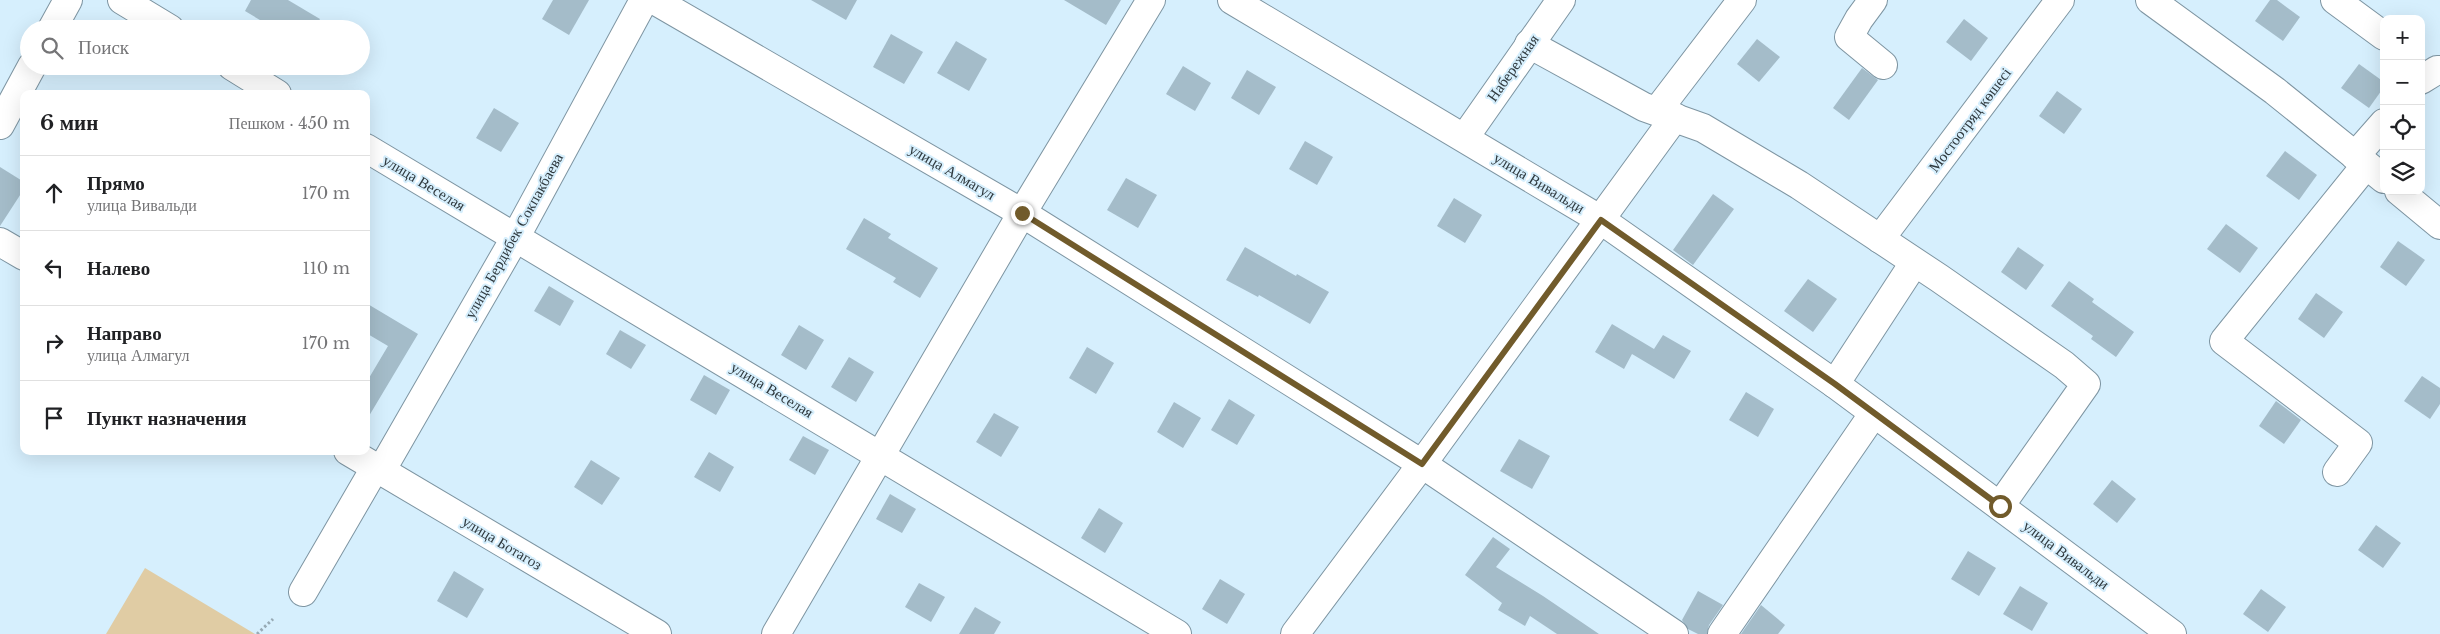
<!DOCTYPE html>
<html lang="ru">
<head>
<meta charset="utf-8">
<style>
	body { margin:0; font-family:"Libre Baskerville",serif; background:#f2f2f2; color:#202124 }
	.controls { position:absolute; right:15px; top:15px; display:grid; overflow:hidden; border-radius:10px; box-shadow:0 5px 20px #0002 }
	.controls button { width:45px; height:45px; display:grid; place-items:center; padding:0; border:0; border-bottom:1px solid #e0e0e0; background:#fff; color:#202124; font:25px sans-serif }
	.stop { position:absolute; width:15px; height:15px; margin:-11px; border:4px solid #715b2b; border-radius:50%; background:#fff }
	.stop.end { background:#715b2b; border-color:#fff; box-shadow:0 1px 5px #0008 }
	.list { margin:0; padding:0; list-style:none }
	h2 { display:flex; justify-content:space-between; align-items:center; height:65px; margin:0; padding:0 20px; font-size:21px }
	h2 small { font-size:16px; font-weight:400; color:#757577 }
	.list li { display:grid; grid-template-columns:32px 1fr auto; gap:15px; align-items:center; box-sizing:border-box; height:75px; padding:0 20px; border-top:1px solid #e0e0e0 }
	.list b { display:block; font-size:19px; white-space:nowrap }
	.list p { margin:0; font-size:16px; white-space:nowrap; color:#757577 }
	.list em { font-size:16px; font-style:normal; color:#757577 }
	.icon { flex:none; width:28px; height:28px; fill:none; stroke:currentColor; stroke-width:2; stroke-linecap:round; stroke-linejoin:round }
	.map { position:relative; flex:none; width:2440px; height:634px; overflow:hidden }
	.search { position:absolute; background:#fff; box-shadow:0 5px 20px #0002; left:20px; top:20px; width:350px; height:55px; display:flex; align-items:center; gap:12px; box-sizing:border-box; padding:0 18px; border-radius:28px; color:#757577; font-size:19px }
	.panel { position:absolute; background:#fff; box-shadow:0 5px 20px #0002; left:20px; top:90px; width:350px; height:365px; border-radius:10px }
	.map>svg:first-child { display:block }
	.green { fill:#e0cca4 }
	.building { fill:#a4bcc9 }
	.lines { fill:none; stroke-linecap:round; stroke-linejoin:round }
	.minor-casing { stroke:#7e95a2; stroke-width:30 }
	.path { stroke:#97aab5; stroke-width:3; stroke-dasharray:2.5 2.5; stroke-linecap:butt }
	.minor { stroke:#fff; stroke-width:28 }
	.route { stroke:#715b2b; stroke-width:6 }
	.labels { text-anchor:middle; stroke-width:4; stroke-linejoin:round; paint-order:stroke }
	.street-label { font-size:15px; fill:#2f393e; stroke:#d6effd }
</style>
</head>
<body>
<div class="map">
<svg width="2440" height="634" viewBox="0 0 2440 634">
	<rect width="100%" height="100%" fill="#d6effd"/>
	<!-- green -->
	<path class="green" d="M145 568 255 634H106Z"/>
	<!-- building -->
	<g class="building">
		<path d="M251 0H288L320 19 314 29H275L245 11Z"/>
		<path d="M553 0H589L569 35 542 19Z"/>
		<path d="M811 0H857L846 20Z"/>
		<path d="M1064 0H1121L1106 25Z"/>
		<path d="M2270 0H2277L2300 17 2283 41 2255 21Z"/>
		<path d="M1964 19 1988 38 1971 61 1946 42Z"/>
		<path d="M891 34 923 52 904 84 873 67Z"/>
		<path d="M1757 39 1780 57 1759 82 1737 64Z"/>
		<path d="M956 41 987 59 969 91 937 73Z"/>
		<path d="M2359 64 2384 82V87L2369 108 2341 88Z"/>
		<path d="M1183 66 1211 83 1195 111 1166 94Z"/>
		<path d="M1862 68 1878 80 1849 120 1833 108Z"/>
		<path d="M1247 70 1276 87 1259 115 1231 98Z"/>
		<path d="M2057 91 2082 109 2064 134 2039 116Z"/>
		<path d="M494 108 519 123 501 152 476 138Z"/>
		<path d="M1305 141 1333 157 1317 185 1289 169Z"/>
		<path d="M2285 151 2317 175 2299 200 2266 176Z"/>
		<path d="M0 167 24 182V189L0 226Z"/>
		<path d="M1126 178 1157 195 1138 228 1107 210Z"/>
		<path d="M1713 194 1734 209 1693 265 1673 250Z"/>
		<path d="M1454 198 1482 215 1465 243 1437 226Z"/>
		<path d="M864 218 891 234 888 238 938 268 920 298 893 282 896 278 846 249Z"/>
		<path d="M2226 224 2258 248 2240 273 2207 249Z"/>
		<path d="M2398 241 2425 260 2406 286 2380 267Z"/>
		<path d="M1245 247 1296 276 1297 274 1329 292 1310 324 1259 295 1258 297 1226 280Z"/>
		<path d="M2018 247 2044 265 2026 290 2001 272Z"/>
		<path d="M1808 279 1837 299 1813 332 1784 311Z"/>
		<path d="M2069 281 2094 299 2092 302 2134 332 2116 357 2091 339 2093 336 2051 306Z"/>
		<path d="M549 286 574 301 560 326 534 311Z"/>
		<path d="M2316 293 2343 312 2324 338 2298 319Z"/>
		<path d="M366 303 418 334 366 421V383L388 346 366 333Z"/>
		<path d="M1612 324 1654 349 1663 335 1691 351 1674 379 1632 354 1624 369 1595 352Z"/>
		<path d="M799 325 824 340 806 370 781 355Z"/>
		<path d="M620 330 646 345 631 369 606 354Z"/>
		<path d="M1087 347 1114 363 1096 394 1069 378Z"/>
		<path d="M849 357 874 372 856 402 831 387Z"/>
		<path d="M704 375 730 390 716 415 690 400Z"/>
		<path d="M2422 376 2440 388V404L2430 419 2404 401Z"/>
		<path d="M1746 392 1774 409 1758 437 1729 420Z"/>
		<path d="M1229 399 1255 415 1237 445 1211 430Z"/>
		<path d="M2276 401 2301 420 2284 444 2259 426Z"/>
		<path d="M1174 402 1201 418 1183 448 1157 432Z"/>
		<path d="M994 413 1019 427 1001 457 976 442Z"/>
		<path d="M803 436 829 450 815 475 789 460Z"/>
		<path d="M1519 439 1550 456 1532 489 1500 471Z"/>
		<path d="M709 452 734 467 720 492 694 477Z"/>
		<path d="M591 460 620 478 602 505 574 487Z"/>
		<path d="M2112 480 2136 499 2117 523 2093 504Z"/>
		<path d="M890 494 916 509 902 533 876 519Z"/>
		<path d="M1099 508 1123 523 1105 553 1081 538Z"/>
		<path d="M2376 525 2401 543 2383 568 2358 550Z"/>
		<path d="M1493 537 1510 549 1496 567 1543 596 1599 634H1557L1530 616 1525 626 1498 610 1502 603 1465 575Z"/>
		<path d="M1968 551 1996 568 1979 596 1951 579Z"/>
		<path d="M454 571 484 589 467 618 437 601Z"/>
		<path d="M1220 579 1245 594 1227 624 1202 609Z"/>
		<path d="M919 583 945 597 931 622 905 607Z"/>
		<path d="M2020 586 2048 603 2032 631 2003 614Z"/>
		<path d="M2261 589 2286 607 2268 632 2243 614Z"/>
		<path d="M1698 591 1723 605 1709 625 1707 634H1698L1688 629 1682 620Z"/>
		<path d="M1761 605 1785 625 1778 634H1741Z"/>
		<path d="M975 607 1001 622 994 634H959Z"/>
	</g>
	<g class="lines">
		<defs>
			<g id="minor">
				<path d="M122 0 170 29"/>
				<path d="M654 0 1022 213 1422 464 1674 634"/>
				<path d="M1232 0 1601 220 1835 384 2172 634"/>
				<path d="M1873 0 1859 19 1849 37 1883 65"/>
				<path d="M2150 0 2275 91 2384 179"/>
				<path d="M2335 0 2384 36"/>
				<path d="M52 29 68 0"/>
				<path d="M1529 44 1644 107 1703 128 1799 185 1939 278 2064 365 2086 384 2000 506"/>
				<path d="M232 66 277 94"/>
				<path d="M2421 80 2437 70H2440"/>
				<path d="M1657 111 1742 0"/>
				<path d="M0 125 32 66"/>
				<path d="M1465 137 1561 0"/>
				<path d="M366 148 1177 634"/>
				<path d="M2355 156 2384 123"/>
				<path d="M2399 191 2440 225"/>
				<path d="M1880 239 2060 0"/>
				<path d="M0 242 24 256"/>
				<path d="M1835 384 1914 263"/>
				<path d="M348 451 657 634"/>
				<path d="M381 471 515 238 644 0"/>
				<path d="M2337 472 2358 443 2224 341 2366 165"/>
				<path d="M303 592 375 468"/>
				<path d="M776 634 1022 213 1151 0"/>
				<path d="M1295 634 1422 464 1675 117"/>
				<path d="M1722 634 1874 413"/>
			</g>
		</defs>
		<!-- minor casing -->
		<use href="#minor" class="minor-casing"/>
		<!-- path -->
		<path class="path" d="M257 634 273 619"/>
		<!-- minor -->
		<use href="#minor" class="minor"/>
	</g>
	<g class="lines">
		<!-- route -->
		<path class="route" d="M1022 213 1422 464 1601 220 1835 384 2000 506"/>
	</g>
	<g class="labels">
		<!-- street labels -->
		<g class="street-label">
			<text transform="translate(1513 68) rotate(-55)" y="5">Набережная</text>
			<text transform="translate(1970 120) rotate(-53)" y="5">Мостоотряд көшесі</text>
			<text transform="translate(952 172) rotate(30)" y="5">улица Алмагул</text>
			<text transform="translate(424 183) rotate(31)" y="5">улица Веселая</text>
			<text transform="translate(1539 183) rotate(31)" y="5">улица Вивальди</text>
			<text transform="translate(514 236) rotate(-61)" y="5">улица Бердибек Сокпакбаева</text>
			<text transform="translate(772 390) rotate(31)" y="5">улица Веселая</text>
			<text transform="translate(502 543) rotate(31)" y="5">улица Ботагоз</text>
			<text transform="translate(2066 555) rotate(37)" y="5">улица Вивальди</text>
		</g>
	</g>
</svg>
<div class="controls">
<button>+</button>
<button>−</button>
<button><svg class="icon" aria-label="locate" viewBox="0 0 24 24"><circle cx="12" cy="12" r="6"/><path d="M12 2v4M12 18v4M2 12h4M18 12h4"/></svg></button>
<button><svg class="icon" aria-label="layers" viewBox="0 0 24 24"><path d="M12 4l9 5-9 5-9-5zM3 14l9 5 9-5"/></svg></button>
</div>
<div class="stop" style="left:2000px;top:506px"></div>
<div class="stop end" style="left:1022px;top:213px"></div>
<div class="search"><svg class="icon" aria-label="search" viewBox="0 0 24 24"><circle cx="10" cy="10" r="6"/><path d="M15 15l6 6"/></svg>Поиск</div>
<section class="panel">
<h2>6 мин<small>Пешком · 450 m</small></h2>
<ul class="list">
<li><svg class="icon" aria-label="ahead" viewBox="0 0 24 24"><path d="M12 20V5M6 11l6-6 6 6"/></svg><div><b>Прямо</b><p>улица Вивальди</p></div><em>170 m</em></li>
<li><svg class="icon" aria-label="left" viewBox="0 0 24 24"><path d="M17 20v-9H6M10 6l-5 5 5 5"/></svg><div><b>Налево</b></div><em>110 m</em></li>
<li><svg class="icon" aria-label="right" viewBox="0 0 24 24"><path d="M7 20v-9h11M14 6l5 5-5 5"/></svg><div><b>Направо</b><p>улица Алмагул</p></div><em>170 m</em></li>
<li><svg class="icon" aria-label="arrive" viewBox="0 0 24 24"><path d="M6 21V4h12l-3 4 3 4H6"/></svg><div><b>Пункт назначения</b></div></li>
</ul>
</section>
</div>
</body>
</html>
